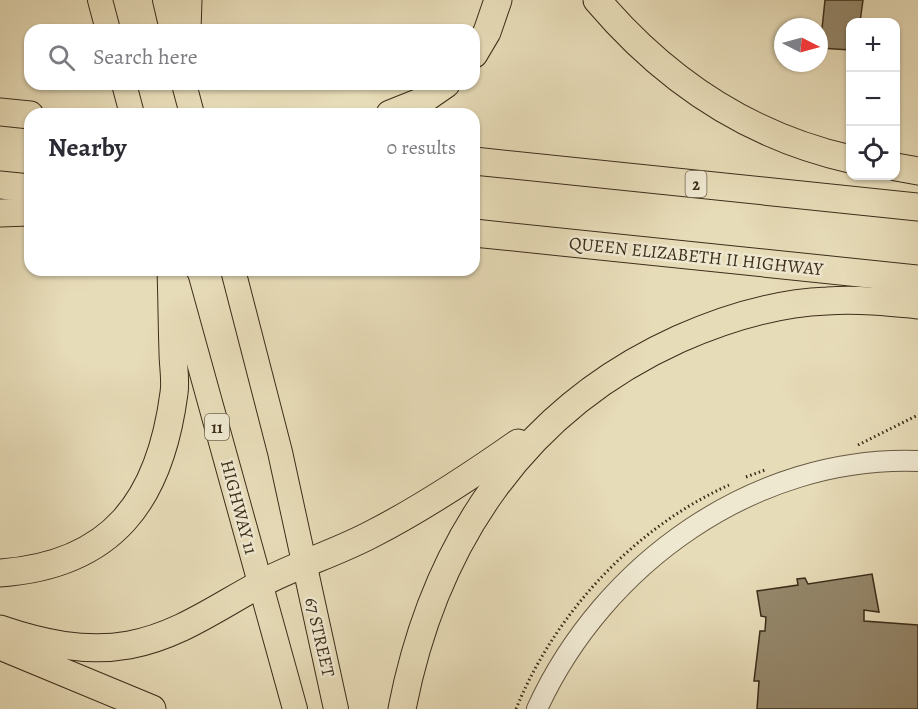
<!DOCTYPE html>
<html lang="en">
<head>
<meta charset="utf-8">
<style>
	body { margin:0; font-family:Alegreya,serif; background:#f7f7f7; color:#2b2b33 }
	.controls { position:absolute; right:18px; top:18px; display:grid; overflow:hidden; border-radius:12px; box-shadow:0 2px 4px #0004 }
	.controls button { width:54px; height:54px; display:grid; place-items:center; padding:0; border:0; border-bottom:2px solid #e1e1e2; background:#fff; color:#2b2b33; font:30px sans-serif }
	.compass { position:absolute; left:774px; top:18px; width:54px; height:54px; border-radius:50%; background:#fff; box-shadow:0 2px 4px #0004; rotate:96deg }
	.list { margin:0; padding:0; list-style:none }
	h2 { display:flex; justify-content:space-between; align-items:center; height:78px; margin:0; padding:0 24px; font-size:26px }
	h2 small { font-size:20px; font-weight:400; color:#7c7c81 }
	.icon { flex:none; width:33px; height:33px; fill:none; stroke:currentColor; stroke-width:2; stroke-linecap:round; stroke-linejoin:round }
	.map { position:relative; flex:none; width:918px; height:709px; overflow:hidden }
	.search { position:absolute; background:#fff; box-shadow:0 2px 4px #0004; left:24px; top:24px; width:456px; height:66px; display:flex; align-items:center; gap:15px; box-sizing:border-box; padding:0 21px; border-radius:18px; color:#7c7c81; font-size:22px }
	.panel { position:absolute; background:#fff; box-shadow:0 2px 4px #0004; left:24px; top:108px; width:456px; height:168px; border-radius:18px }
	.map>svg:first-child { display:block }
	.building { fill:#95886c; stroke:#3c2d19; stroke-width:1.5 }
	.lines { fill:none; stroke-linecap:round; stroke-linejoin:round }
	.tertiary-casing { stroke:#675941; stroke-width:22 }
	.primary-casing { stroke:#3c2d19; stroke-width:26 }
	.motorway-casing { stroke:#3c2d19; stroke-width:29 }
	.path { stroke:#3c2d19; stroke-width:3; stroke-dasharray:1.5 3; stroke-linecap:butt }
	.tertiary { stroke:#efe8d1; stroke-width:20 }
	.primary { stroke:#e7dcb8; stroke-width:24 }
	.motorway { stroke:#e7dcb8; stroke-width:27 }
	.labels { text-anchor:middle; stroke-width:5; stroke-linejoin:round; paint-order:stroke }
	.shield { fill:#efe8d1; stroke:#726550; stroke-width:1.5 }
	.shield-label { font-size:16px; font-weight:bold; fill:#3c2d19 }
	.street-label { font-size:18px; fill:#3c2d19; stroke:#efe8d1 }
</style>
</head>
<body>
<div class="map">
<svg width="918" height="709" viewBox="0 0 918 709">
	<rect width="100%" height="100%" fill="#e7dcb8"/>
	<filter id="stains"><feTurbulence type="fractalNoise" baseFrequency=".00333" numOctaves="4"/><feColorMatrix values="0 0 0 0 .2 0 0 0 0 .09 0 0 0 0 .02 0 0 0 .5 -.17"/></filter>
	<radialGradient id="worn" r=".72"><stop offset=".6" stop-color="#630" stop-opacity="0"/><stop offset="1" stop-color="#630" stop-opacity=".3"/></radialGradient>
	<!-- building -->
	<g class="building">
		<path d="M825 0H863L860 22H850V50L820 48Z"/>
		<path d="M872 574 879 612 864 610V621L918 625V709H757L759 681H754L760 631H765L766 617 761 616 757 591 798 585 797 579 805 578 808 584Z"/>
	</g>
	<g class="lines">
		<defs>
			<path id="tertiary" d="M537 709C603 564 755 455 918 461"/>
			<g id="primary">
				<path d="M100 0 108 30"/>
				<path d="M165 0 172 30"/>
				<path d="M124 84 132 114"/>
				<path d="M184 84 192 114"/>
				<path d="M233 270 280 452 336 709"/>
				<path d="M177 283 295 709"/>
			</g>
			<g id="motorway">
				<path d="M597 0C664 79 748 136 850 159"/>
				<path d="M187 30 188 0"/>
				<path d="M474 54 487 32 498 0"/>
				<path d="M0 112 30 115"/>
				<path d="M390 114 420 102 446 84"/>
				<path d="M474 161 918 207"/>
				<path d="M896 167 918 171"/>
				<path d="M0 185 30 188"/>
				<path d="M0 213 30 212"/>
				<path d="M474 233 918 279"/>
				<path d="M0 573C113 565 160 500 174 393 176 380 173 365 173 352 172 325 172 297 171 270"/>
				<path d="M0 629C41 643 85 653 129 645 182 635 221 604 268 580 302 563 338 552 372 534 423 508 471 476 518 443"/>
				<path d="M0 646 152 709"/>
				<path d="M402 709C434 544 522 410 679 339 724 319 777 303 827 301 858 299 888 302 918 305"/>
			</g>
		</defs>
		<!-- tertiary casing -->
		<use href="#tertiary" class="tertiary-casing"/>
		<!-- primary casing -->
		<use href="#primary" class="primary-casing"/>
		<!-- motorway casing -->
		<use href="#motorway" class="motorway-casing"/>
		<!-- path -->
		<g class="path">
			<path d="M858 445 918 415"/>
			<path d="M746 477 765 470"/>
			<path d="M516 709C555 613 634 528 729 485"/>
		</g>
		<!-- tertiary -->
		<use href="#tertiary" class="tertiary"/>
		<!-- primary -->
		<use href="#primary" class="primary"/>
		<!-- motorway -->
		<use href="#motorway" class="motorway"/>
	</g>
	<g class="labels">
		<!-- shield labels -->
		<g class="shield">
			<rect x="685.5" y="171" width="21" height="26" rx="4.5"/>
			<rect x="205" y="414" width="24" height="26" rx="4.5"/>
		</g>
		<g class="shield-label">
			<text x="696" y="190">2</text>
			<text x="217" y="433">11</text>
		</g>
		<!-- street labels -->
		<g class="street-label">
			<text transform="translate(696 256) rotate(6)" y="6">QUEEN ELIZABETH II HIGHWAY</text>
			<text transform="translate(239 507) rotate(75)" y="6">HIGHWAY 11</text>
			<text transform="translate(320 637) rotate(77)" y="6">67 STREET</text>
		</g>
	</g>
	<rect width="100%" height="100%" filter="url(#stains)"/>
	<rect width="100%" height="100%" fill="url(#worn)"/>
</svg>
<div class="controls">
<button>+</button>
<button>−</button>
<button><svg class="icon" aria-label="locate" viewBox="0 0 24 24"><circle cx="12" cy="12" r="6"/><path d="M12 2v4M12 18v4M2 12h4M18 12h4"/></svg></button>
</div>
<svg class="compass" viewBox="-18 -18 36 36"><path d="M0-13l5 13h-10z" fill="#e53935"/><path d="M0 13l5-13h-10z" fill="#7c7c81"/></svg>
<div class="search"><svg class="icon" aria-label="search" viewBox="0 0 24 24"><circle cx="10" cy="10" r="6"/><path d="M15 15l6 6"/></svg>Search here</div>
<section class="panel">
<h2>Nearby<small>0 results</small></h2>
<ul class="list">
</ul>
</section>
</div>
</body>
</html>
